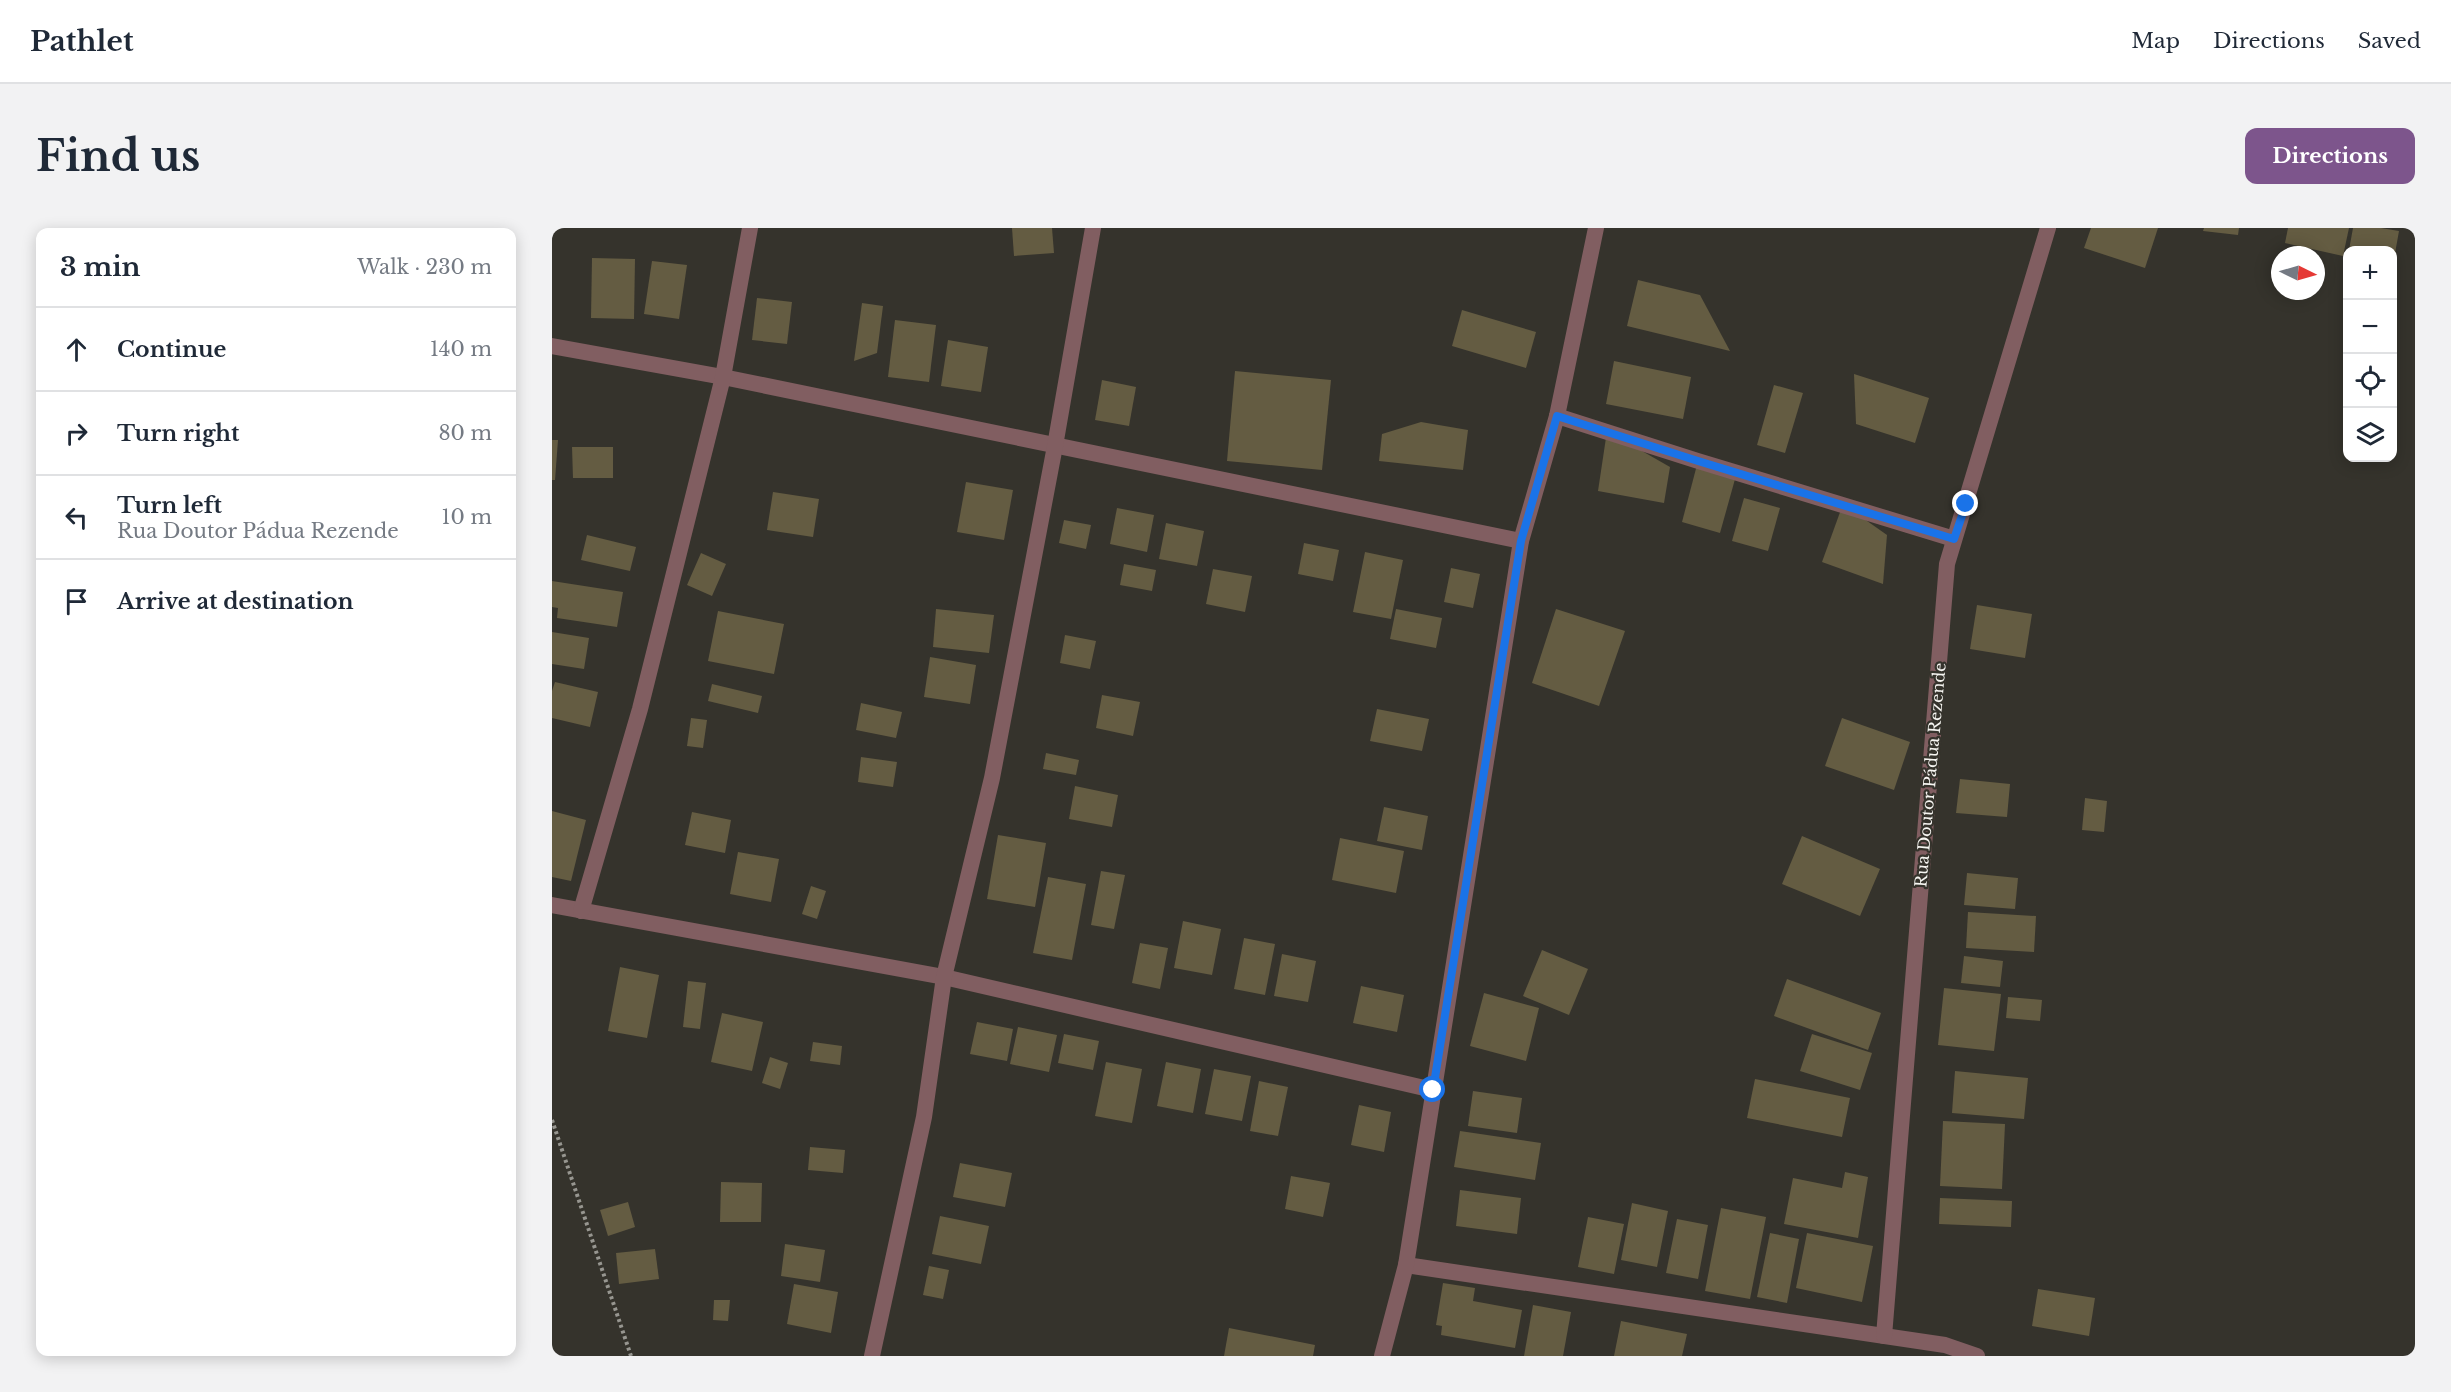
<!DOCTYPE html>
<html lang="en">
<head>
<meta charset="utf-8">
<style>
	body { margin:0; font-family:"Libre Baskerville",serif; background:#f2f2f3; color:#1f2937 }
	.controls { position:absolute; right:18px; top:18px; display:grid; overflow:hidden; border-radius:12px; box-shadow:0 3px 15px #0003 }
	.controls button { width:54px; height:54px; display:grid; place-items:center; padding:0; border:0; border-bottom:2px solid #e0e1e3; background:#fff; color:#1f2937; font:30px sans-serif }
	.compass { position:absolute; left:1719px; top:18px; width:54px; height:54px; border-radius:50%; background:#fff; box-shadow:0 3px 15px #0003; rotate:95deg }
	.stop { position:absolute; width:18px; height:18px; margin:-14px; border:4px solid #1a73e8; border-radius:50%; background:#fff }
	.stop.end { background:#1a73e8; border-color:#fff; box-shadow:0 2px 6px #0008 }
	.list { margin:0; padding:0; list-style:none }
	h2 { display:flex; justify-content:space-between; align-items:center; height:78px; margin:0; padding:0 24px; font-size:26px }
	h2 small { font-size:20px; font-weight:400; color:#747a83 }
	.list li { display:grid; grid-template-columns:39px 1fr auto; gap:18px; align-items:center; box-sizing:border-box; height:84px; padding:0 24px; border-top:2px solid #e0e1e3 }
	.list b { display:block; font-size:22px; white-space:nowrap }
	.list p { margin:0; font-size:20px; white-space:nowrap; color:#747a83 }
	.list em { font-size:20px; font-style:normal; color:#747a83 }
	.icon { flex:none; width:33px; height:33px; fill:none; stroke:currentColor; stroke-width:2; stroke-linecap:round; stroke-linejoin:round }
	.map { position:relative; flex:none; width:1863px; height:1128px; overflow:hidden; border-radius:12px }
	header { display:flex; align-items:center; gap:36px; box-sizing:border-box; height:84px; padding:0 30px; background:#fff; border-bottom:2px solid #e0e1e3 }
	header strong { font-size:28px }
	nav { display:flex; gap:33px; margin-inline-start:auto; font-size:21px }
	.intro { display:flex; align-items:center; justify-content:space-between; box-sizing:border-box; height:144px; padding:0 36px }
	h1 { margin:0; font-size:42px }
	.button { padding:15px 27px; border-radius:12px; background:#7d558c; color:#fff; font-size:21px; font-weight:700 }
	main { display:flex; gap:36px; padding:0 36px }
	aside { flex:1; background:#fff; border-radius:12px; box-shadow:0 3px 15px #0003 }
	.map>svg:first-child { display:block }
	.building { fill:#645c42 }
	.lines { fill:none; stroke-linecap:round; stroke-linejoin:round }
	.path { stroke:#979690; stroke-width:4; stroke-dasharray:3 3; stroke-linecap:butt }
	.minor { stroke:#815e61; stroke-width:16 }
	.route { stroke:#1a73e8; stroke-width:8 }
	.labels { text-anchor:middle; stroke-width:4.5; stroke-linejoin:round; paint-order:stroke }
	.street-label { font-size:16px; fill:#f6f5f1; stroke:#35332c }
</style>
</head>
<body>
<header>
<strong>Pathlet</strong>
<nav><a>Map</a><a>Directions</a><a>Saved</a></nav>
</header>
<div class="intro"><h1>Find us</h1><a class="button">Directions</a></div>
<main>
<aside>
<h2>3 min<small>Walk · 230 m</small></h2>
<ul class="list">
<li><svg class="icon" aria-label="ahead" viewBox="0 0 24 24"><path d="M12 20V5M6 11l6-6 6 6"/></svg><div><b>Continue</b></div><em>140 m</em></li>
<li><svg class="icon" aria-label="right" viewBox="0 0 24 24"><path d="M7 20v-9h11M14 6l5 5-5 5"/></svg><div><b>Turn right</b></div><em>80 m</em></li>
<li><svg class="icon" aria-label="left" viewBox="0 0 24 24"><path d="M17 20v-9H6M10 6l-5 5 5 5"/></svg><div><b>Turn left</b><p>Rua Doutor Pádua Rezende</p></div><em>10 m</em></li>
<li><svg class="icon" aria-label="arrive" viewBox="0 0 24 24"><path d="M6 21V4h12l-3 4 3 4H6"/></svg><div><b>Arrive at destination</b></div></li>
</ul>
</aside>
<div class="map">
<svg width="1863" height="1128" viewBox="0 0 1863 1128">
	<rect width="100%" height="100%" fill="#35332c"/>
	<!-- building -->
	<g class="building">
		<path d="M460 0H500L502 25 462 28Z"/>
		<path d="M1539 0H1606L1593 40 1532 20Z"/>
		<path d="M1652 0H1687L1686 7 1651 3Z"/>
		<path d="M1736 0H1797L1791 28 1733 15Z"/>
		<path d="M1801 0H1829L1847 3 1842 31 1840 22H1797Z"/>
		<path d="M40 30 83 31 82 91 39 90Z"/>
		<path d="M100 33 135 37 127 91 92 86Z"/>
		<path d="M1086 52 1148 67 1178 123 1075 98Z"/>
		<path d="M205 70 240 74 235 116 200 112Z"/>
		<path d="M310 75 331 78 325 125 302 133Z"/>
		<path d="M910 82 984 104 974 140 900 118Z"/>
		<path d="M343 92 384 97 377 154 336 149Z"/>
		<path d="M396 112 436 119 429 164 389 158Z"/>
		<path d="M1062 133 1139 149 1131 191 1054 176Z"/>
		<path d="M683 143 779 152 770 242 675 233Z"/>
		<path d="M1302 146 1377 170 1363 215 1304 196Z"/>
		<path d="M550 152 584 159 577 198 543 192Z"/>
		<path d="M1222 157 1251 165 1233 225 1205 217Z"/>
		<path d="M869 194 916 202 911 242 827 233 830 206Z"/>
		<path d="M1055 203 1118 239 1112 275 1046 263Z"/>
		<path d="M0 212H6L3 252H0Z"/>
		<path d="M20 219H61V250H21Z"/>
		<path d="M1146 233 1185 244 1168 305 1130 294Z"/>
		<path d="M414 254 461 262 452 312 405 304Z"/>
		<path d="M221 264 267 271 261 309 215 302Z"/>
		<path d="M1192 270 1228 280 1216 323 1180 313Z"/>
		<path d="M1291 276 1335 307 1331 356 1270 334Z"/>
		<path d="M565 280 602 287 595 324 558 316Z"/>
		<path d="M512 292 539 297 534 321 507 315Z"/>
		<path d="M614 295 652 303 645 338 607 331Z"/>
		<path d="M35 307 84 319 78 343 29 332Z"/>
		<path d="M752 315 787 322 781 353 746 346Z"/>
		<path d="M813 324 851 332 839 391 801 384Z"/>
		<path d="M149 325 174 336 160 368 135 357Z"/>
		<path d="M572 336 604 342 600 363 568 357Z"/>
		<path d="M899 340 928 346 921 380 892 374Z"/>
		<path d="M661 341 700 348 693 384 654 376Z"/>
		<path d="M0 353 71 364 65 399 5 390 6 380 0 379Z"/>
		<path d="M1425 377 1480 386 1473 430 1418 421Z"/>
		<path d="M384 381 442 387 437 425 381 419Z"/>
		<path d="M844 381 890 390 884 420 838 411Z"/>
		<path d="M1004 381 1073 403 1047 478 980 455Z"/>
		<path d="M166 383 232 396 222 446 156 433Z"/>
		<path d="M0 404 37 410 32 441 0 436Z"/>
		<path d="M513 407 544 413 538 441 508 435Z"/>
		<path d="M378 429 424 437 418 476 372 469Z"/>
		<path d="M3 454 46 464 38 499 0 490V463Z"/>
		<path d="M160 456 210 468 206 485 156 473Z"/>
		<path d="M550 467 588 474 581 508 544 500Z"/>
		<path d="M309 475 350 484 344 510 304 502Z"/>
		<path d="M825 481 877 491 870 523 818 513Z"/>
		<path d="M139 490 155 492 151 520 135 518Z"/>
		<path d="M1290 490 1358 514 1342 562 1273 538Z"/>
		<path d="M494 525 527 532 524 547 491 541Z"/>
		<path d="M309 529 345 534 341 559 306 554Z"/>
		<path d="M1408 551 1458 556 1455 589 1404 585Z"/>
		<path d="M523 558 566 567 560 599 517 591Z"/>
		<path d="M1533 570 1555 573 1552 604 1530 602Z"/>
		<path d="M832 579 876 588 870 622 825 613Z"/>
		<path d="M0 583 34 592 19 653 0 649Z"/>
		<path d="M140 584 179 592 173 625 133 617Z"/>
		<path d="M446 607 494 615 483 679 435 671Z"/>
		<path d="M1250 608 1328 641 1308 688 1230 656Z"/>
		<path d="M788 610 852 623 844 665 780 652Z"/>
		<path d="M186 624 227 631 219 674 178 666Z"/>
		<path d="M549 643 573 647 562 701 539 697Z"/>
		<path d="M1415 645 1466 650 1463 681 1412 677Z"/>
		<path d="M496 649 534 656 520 732 481 725Z"/>
		<path d="M259 658 274 663 265 691 250 686Z"/>
		<path d="M1416 684 1484 688 1482 724 1414 720Z"/>
		<path d="M631 693 669 701 660 747 622 740Z"/>
		<path d="M692 710 723 716 713 767 682 761Z"/>
		<path d="M588 715 616 720 608 761 580 755Z"/>
		<path d="M990 722 1036 741 1017 787 971 768Z"/>
		<path d="M730 726 764 733 756 774 722 768Z"/>
		<path d="M1412 728 1451 733 1448 759 1409 755Z"/>
		<path d="M68 739 107 747 95 810 56 803Z"/>
		<path d="M1235 751 1329 785 1316 822 1222 788Z"/>
		<path d="M136 753 154 755 148 801 131 799Z"/>
		<path d="M809 758 852 767 845 804 801 795Z"/>
		<path d="M1392 760 1449 766 1442 823 1386 817Z"/>
		<path d="M932 765 987 780 974 833 918 818Z"/>
		<path d="M1456 769 1490 772 1488 793 1454 790Z"/>
		<path d="M170 785 211 794 200 843 159 834Z"/>
		<path d="M425 794 461 801 455 833 418 826Z"/>
		<path d="M466 799 505 807 497 844 458 836Z"/>
		<path d="M512 806 547 813 541 842 506 835Z"/>
		<path d="M1260 806 1320 825 1308 862 1248 843Z"/>
		<path d="M261 814 290 818 288 837 258 833Z"/>
		<path d="M218 829 236 835 228 861 210 855Z"/>
		<path d="M554 834 590 841 580 895 543 888Z"/>
		<path d="M614 834 649 841 641 885 605 878Z"/>
		<path d="M662 841 699 848 690 893 653 886Z"/>
		<path d="M1403 843 1476 850 1472 891 1400 885Z"/>
		<path d="M1203 851 1298 870 1290 909 1195 890Z"/>
		<path d="M707 853 736 859 726 908 698 903Z"/>
		<path d="M921 863 970 870 965 905 916 898Z"/>
		<path d="M807 877 839 884 832 924 799 917Z"/>
		<path d="M1391 893 1453 896 1450 961 1388 958Z"/>
		<path d="M908 903 989 915 983 952 902 939Z"/>
		<path d="M258 919 293 922 291 945 256 942Z"/>
		<path d="M408 935 460 945 453 979 401 969Z"/>
		<path d="M1293 944 1316 949 1306 1010 1232 996 1241 950 1290 960Z"/>
		<path d="M739 948 778 955 771 989 733 981Z"/>
		<path d="M169 954 210 955 209 994H168Z"/>
		<path d="M908 962 969 970 965 1006 904 998Z"/>
		<path d="M1388 970 1460 973 1459 999 1387 996Z"/>
		<path d="M76 974 83 999 56 1008 48 982Z"/>
		<path d="M1080 975 1116 983 1105 1039 1069 1032Z"/>
		<path d="M1169 980 1214 989 1198 1071 1153 1063Z"/>
		<path d="M388 988 437 998 429 1036 380 1026Z"/>
		<path d="M1036 989 1072 996 1062 1046 1026 1039Z"/>
		<path d="M1125 991 1156 997 1146 1051 1114 1045Z"/>
		<path d="M1218 1005 1247 1011 1235 1075 1205 1069Z"/>
		<path d="M1255 1005 1321 1018 1310 1074 1244 1060Z"/>
		<path d="M233 1016 273 1022 268 1054 229 1048Z"/>
		<path d="M103 1021 107 1051 67 1056 64 1025Z"/>
		<path d="M377 1038 397 1042 391 1071 371 1067Z"/>
		<path d="M891 1055 923 1060 921 1073 970 1082 963 1120 889 1107 890 1098 884 1097Z"/>
		<path d="M242 1056 286 1064 279 1105 235 1096Z"/>
		<path d="M1486 1061 1543 1070 1537 1108 1480 1098Z"/>
		<path d="M162 1072H178L176 1093 161 1092Z"/>
		<path d="M981 1077 1019 1084 1011 1128H972Z"/>
		<path d="M1069 1093 1135 1106 1130 1128H1062Z"/>
		<path d="M677 1100 763 1117 761 1128H672Z"/>
	</g>
	<g class="lines">
		<!-- path -->
		<path class="path" d="M0 892 79 1128"/>
		<!-- minor -->
		<g class="minor">
			<path d="M0 118 171 149 969 313"/>
			<path d="M1005 188 1146 233 1402 311"/>
			<path d="M0 677 392 749 881 862"/>
			<path d="M29 683 88 481 171 149 198 0"/>
			<path d="M854 1037 1393 1117 1425 1128"/>
			<path d="M1332 1108 1395 336 1496 0"/>
			<path d="M320 1128 372 889 392 749 440 550 503 218 541 0"/>
			<path d="M830 1128 854 1037 969 313 1005 188 1044 0"/>
		</g>
	</g>
	<g class="lines">
		<!-- route -->
		<path class="route" d="M881 862 969 313 1005 188 1146 233 1402 311 1414 276"/>
	</g>
	<g class="labels">
		<!-- street labels -->
		<g class="street-label">
			<text transform="translate(1378 547) rotate(-85)" y="6">Rua Doutor Pádua Rezende</text>
		</g>
	</g>
</svg>
<div class="controls">
<button>+</button>
<button>−</button>
<button><svg class="icon" aria-label="locate" viewBox="0 0 24 24"><circle cx="12" cy="12" r="6"/><path d="M12 2v4M12 18v4M2 12h4M18 12h4"/></svg></button>
<button><svg class="icon" aria-label="layers" viewBox="0 0 24 24"><path d="M12 4l9 5-9 5-9-5zM3 14l9 5 9-5"/></svg></button>
</div>
<svg class="compass" viewBox="-18 -18 36 36"><path d="M0-13l5 13h-10z" fill="#e53935"/><path d="M0 13l5-13h-10z" fill="#747a83"/></svg>
<div class="stop" style="left:881px;top:862px"></div>
<div class="stop end" style="left:1414px;top:276px"></div>
</div>
</main>
</body>
</html>
